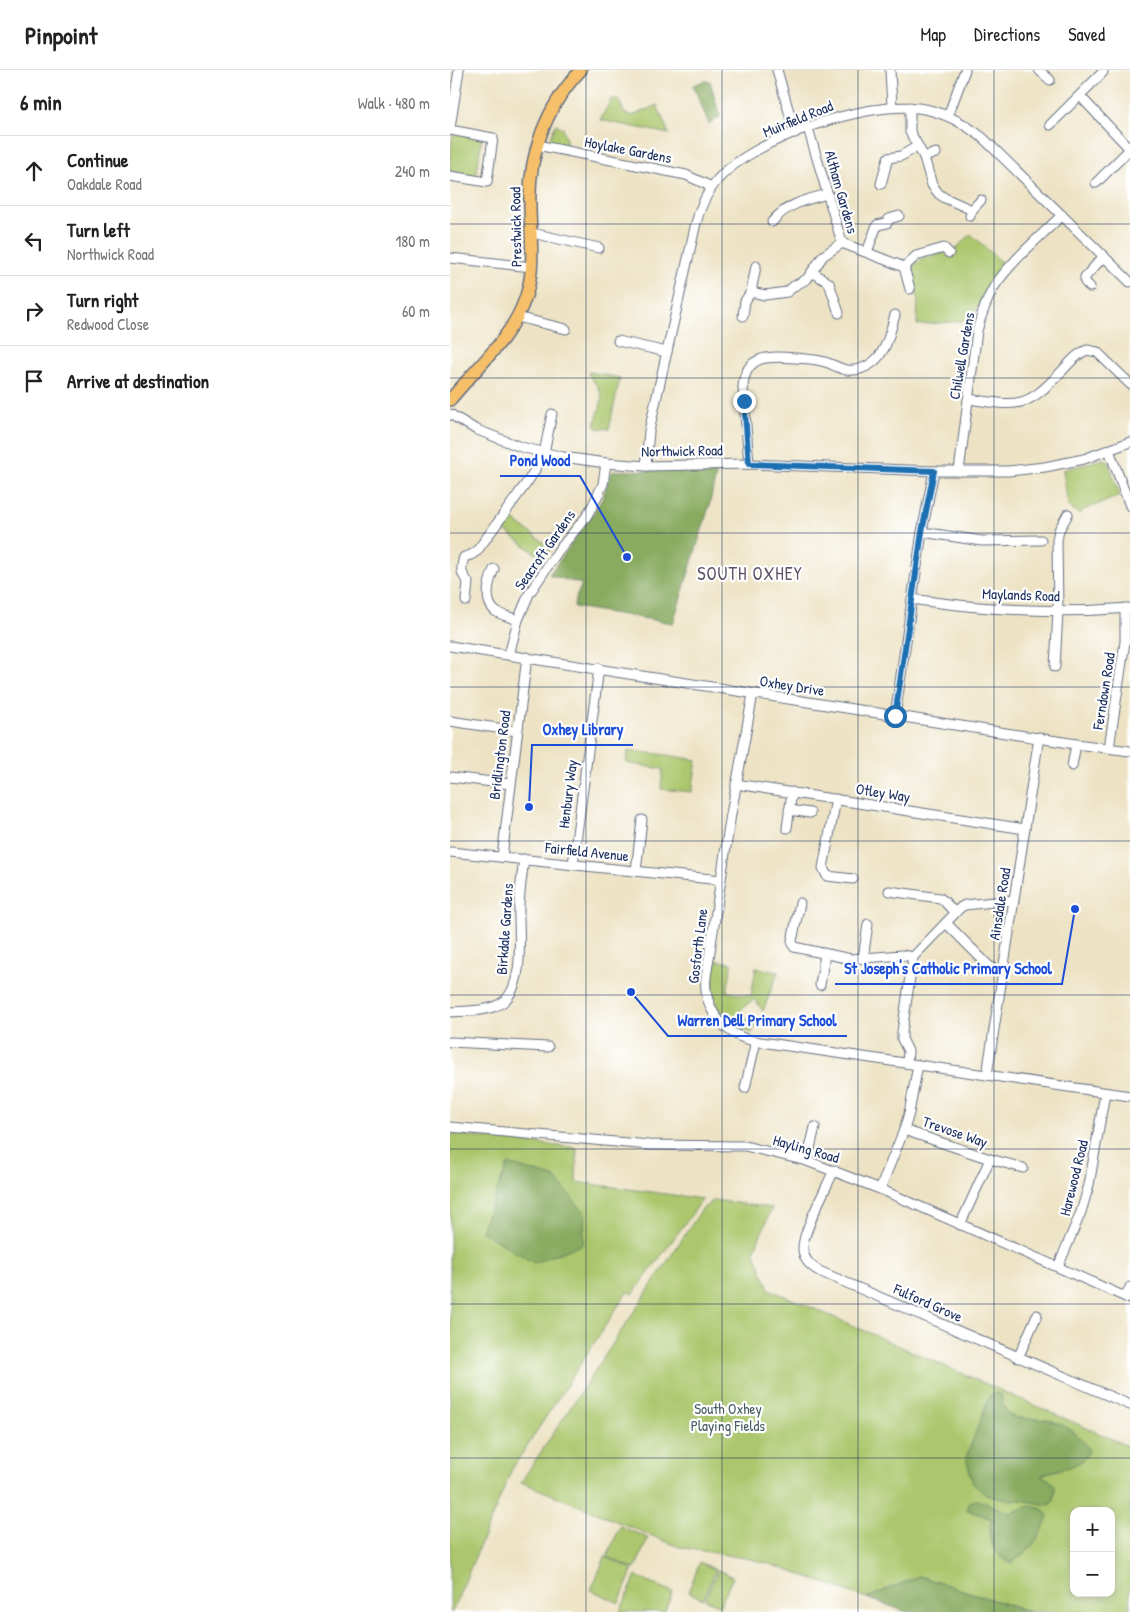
<!DOCTYPE html>
<html lang="en">
<head>
<meta charset="utf-8">
<style>
	body { margin:0; font-family:"Patrick Hand",sans-serif; background:#f2f2f2; color:#222 }
	.controls { position:absolute; right:15px; bottom:15px; display:grid; overflow:hidden; border-radius:10px; box-shadow:0 2px 8px #0003 }
	.controls button { width:45px; height:45px; display:grid; place-items:center; padding:0; border:0; border-bottom:1px solid #e0e0e0; background:#fff; color:#222; font:25px sans-serif }
	.stop { position:absolute; width:15px; height:15px; margin:-11px; border:4px solid #1f6fb2; border-radius:50%; background:#fff }
	.stop.end { background:#1f6fb2; border-color:#fff; box-shadow:0 1px 5px #0008 }
	.list { margin:0; padding:0; list-style:none }
	h2 { display:flex; justify-content:space-between; align-items:center; height:65px; margin:0; padding:0 20px; font-size:21px }
	h2 small { font-size:16px; font-weight:400; color:#767676 }
	.list li { display:grid; grid-template-columns:32px 1fr auto; gap:15px; align-items:center; box-sizing:border-box; height:70px; padding:0 20px; border-top:1px solid #e0e0e0 }
	.list b { display:block; font-size:19px; white-space:nowrap }
	.list p { margin:0; font-size:16px; white-space:nowrap; color:#767676 }
	.list em { font-size:16px; font-style:normal; color:#767676 }
	.icon { flex:none; width:28px; height:28px; fill:none; stroke:currentColor; stroke-width:2; stroke-linecap:round; stroke-linejoin:round }
	.map { position:relative; flex:none; width:680px; height:1542px; overflow:hidden }
	header { display:flex; align-items:center; gap:30px; box-sizing:border-box; height:70px; padding:0 25px; background:#fff; border-bottom:1px solid #e0e0e0 }
	header strong { font-size:24px }
	nav { display:flex; gap:28px; margin-inline-start:auto; font-size:18px }
	main { display:flex }
	aside { flex:1; background:#fff }
	.map>svg:first-child { display:block }
	.green { fill:#abc66c; stroke:#637a65; fill-rule:evenodd }
	.forest { fill:#88ab60; stroke:#526d5f }
	.lines { fill:none; stroke-linecap:round; stroke-linejoin:round }
	.minor-casing { stroke:#646e82; stroke-width:11 }
	.major-casing { stroke:#646e82; stroke-width:14 }
	.minor { stroke:#fff; stroke-width:9 }
	.major { stroke:#f6c06b; stroke-width:11 }
	.route { stroke:#1f6fb2; stroke-width:6 }
	.grid { fill:none; stroke:#1b2f5e; stroke-width:1; stroke-opacity:0.55 }
	.labels { text-anchor:middle; stroke-width:4.5; stroke-linejoin:round; paint-order:stroke }
	.street-label { font-size:15px; fill:#1b2f5e; stroke:#fff }
	.park-label { font-size:15px; fill:#465c62; stroke:#fff }
	.quarter-label { font-size:18px; letter-spacing:1px; fill:#5e5166; stroke:#fff }
	.leader { fill:none; stroke:#1d4ed8; stroke-width:2 }
	.callout-dot { fill:#1d4ed8; stroke:#fff; stroke-width:2 }
	.callout-label { font-size:16px; text-anchor:middle; font-weight:bold; fill:#1d4ed8; stroke:#fff; stroke-width:4.5; stroke-linejoin:round; paint-order:stroke }
</style>
</head>
<body>
<header>
<strong>Pinpoint</strong>
<nav><a>Map</a><a>Directions</a><a>Saved</a></nav>
</header>
<main>
<aside>
<h2>6 min<small>Walk · 480 m</small></h2>
<ul class="list">
<li><svg class="icon" aria-label="ahead" viewBox="0 0 24 24"><path d="M12 20V5M6 11l6-6 6 6"/></svg><div><b>Continue</b><p>Oakdale Road</p></div><em>240 m</em></li>
<li><svg class="icon" aria-label="left" viewBox="0 0 24 24"><path d="M17 20v-9H6M10 6l-5 5 5 5"/></svg><div><b>Turn left</b><p>Northwick Road</p></div><em>180 m</em></li>
<li><svg class="icon" aria-label="right" viewBox="0 0 24 24"><path d="M7 20v-9h11M14 6l5 5-5 5"/></svg><div><b>Turn right</b><p>Redwood Close</p></div><em>60 m</em></li>
<li><svg class="icon" aria-label="arrive" viewBox="0 0 24 24"><path d="M6 21V4h12l-3 4 3 4H6"/></svg><div><b>Arrive at destination</b></div></li>
</ul>
</aside>
<div class="map">
<svg width="680" height="1542" viewBox="0 0 680 1542">
	<rect width="100%" height="100%" fill="#fff"/>
	<filter id="ink" filterUnits="userSpaceOnUse"><feTurbulence type="fractalNoise" baseFrequency=".02" numOctaves="2"/><feDisplacementMap in="SourceGraphic" scale="10" xChannelSelector="R" yChannelSelector="G"/><feConvolveMatrix kernelMatrix="1 2 1 2 8 2 1 2 1" color-interpolation-filters="sRGB"/></filter>
	<filter id="wash" filterUnits="userSpaceOnUse"><feTurbulence type="fractalNoise" baseFrequency=".0096" numOctaves="4" result="noise"/><feDisplacementMap in="SourceGraphic" scale="20" xChannelSelector="R" yChannelSelector="G"/><feGaussianBlur stdDeviation="1.12" result="paint"/><feColorMatrix in="noise" values="0 0 0 0 0 0 0 0 0 0 0 0 0 0 0 0 0 1.4 0 .05"/><feComposite in="paint" operator="in"/></filter>
	<g filter="url(#wash)">
		<rect width="100%" height="100%" fill="#ede3c4"/>
		<!-- green -->
		<g class="green">
			<path d="M162 28 169 30 174 43 182 46 207 35 219 64 150 50Z"/>
			<path d="M106 54 113 58 116 70V76L100 73 99 71Z"/>
			<path d="M3 62 32 67 26 107 0 102V86Z"/>
			<path d="M521 164 553 194 536 217 522 250 467 255 468 228 460 202V197L475 188 494 182 498 186Z"/>
			<path d="M139 302 170 308 159 359 147 358 145 354C153 325 157 328 138 304Z"/>
			<path d="M653 389 658 391 670 426 633 440 629 444 618 436 613 400Z"/>
			<path d="M58 446 101 478 93 489 50 457Z"/>
			<path d="M178 681 217 685 247 690 242 722 211 719 213 699 176 693Z"/>
			<path d="M265 890 282 893 277 922 301 926 306 898 328 902 313 941 304 929 290 940 300 953 305 956 302 963C263 953 260 924 265 890Z"/>
			<path d="M0 1064 127 1078 126 1112 253 1129 183 1224 178 1221 62 1399 2 1542H0Z"/>
			<path d="M264 1130 322 1138 304 1181 319 1219 680 1377V1542H580L469 1506 417 1528 317 1493 300 1489 229 1477 71 1412 252 1139ZM624 1441H661V1523H624Z"/>
			<path d="M170 1456 198 1468 185 1499 157 1487Z"/>
			<path d="M155 1487 183 1499 169 1533 141 1520Z"/>
			<path d="M250 1492 266 1500 253 1529 238 1522Z"/>
			<path d="M268 1500 283 1507 270 1536 255 1529Z"/>
			<path d="M186 1506 223 1522 214 1542H170Z"/>
		</g>
		<!-- forest -->
		<g class="forest">
			<path d="M255 11H260L270 47 259 54 243 15Z"/>
			<path d="M267 400 259 437 223 553 124 537 125 530 132 514 99 505 145 441 153 427 160 404 164 401Z"/>
			<path d="M58 1094 104 1107 135 1143 133 1174 84 1193 31 1161Z"/>
			<path d="M546 1323 551 1325 553 1336 560 1346C569 1349 578 1348 587 1349 610 1350 628 1361 639 1380 633 1400 606 1397 591 1406L600 1410 605 1416 604 1431 599 1435 571 1430H557L536 1425 523 1414 516 1388 540 1325Z"/>
			<path d="M528 1430 560 1443 580 1436 593 1439 598 1446C592 1467 579 1482 561 1493 542 1485 536 1467 542 1449L517 1440 520 1431Z"/>
			<path d="M469 1506 580 1542H457L417 1528Z"/>
		</g>
	</g>
	<g filter="url(#ink)">
		<g class="lines">
			<defs>
				<g id="minor">
					<path d="M327 0 345 63"/>
					<path d="M440 0 442 37"/>
					<path d="M589 0 600 10"/>
					<path d="M630 26 680 79"/>
					<path d="M460 37V62L474 87 482 115 489 124 495 128 522 140"/>
					<path d="M498 46 515 0"/>
					<path d="M600 55 653 2"/>
					<path d="M0 58 9 0"/>
					<path d="M0 60 43 68 37 112 0 106"/>
					<path d="M87 75 236 105 262 117"/>
					<path d="M474 87 486 83"/>
					<path d="M646 113 680 79"/>
					<path d="M431 114 438 88 451 86 468 76"/>
					<path d="M520 146 522 140 531 130"/>
					<path d="M322 152C336 134 358 129 378 124"/>
					<path d="M82 163 149 178"/>
					<path d="M392 173 454 197 460 219"/>
					<path d="M417 182 427 155 437 153 439 149 449 146"/>
					<path d="M0 188 82 197"/>
					<path d="M454 197 466 186 494 178 499 183"/>
					<path d="M362 202 379 213 389 243"/>
					<path d="M640 217 635 212V207L654 186"/>
					<path d="M301 222 315 225 337 222 344 216 357 209 373 186 392 173 358 58"/>
					<path d="M293 246 295 231 301 222 306 196"/>
					<path d="M67 247 116 259"/>
					<path d="M168 271 217 282"/>
					<path d="M518 329C568 336 575 340 611 302 619 294 626 284 637 280L647 282 680 314"/>
					<path d="M0 344 25 359 71 377 113 387 156 393 196 396 299 394 484 401H559L595 397 634 389 680 372"/>
					<path d="M659 380 680 436"/>
					<path d="M94 383 102 344"/>
					<path d="M299 394 293 317C295 284 320 286 345 288 355 289 366 289 375 292 383 294 389 299 397 300 406 301 415 298 422 293 437 282 440 261 445 245"/>
					<path d="M196 396 199 361 246 153C250 137 257 122 268 109 304 69 415 31 468 38 493 41 514 53 533 68L680 212"/>
					<path d="M509 401 527 261C531 246 536 231 544 217 560 192 591 166 612 145"/>
					<path d="M472 462 532 471 591 470"/>
					<path d="M44 499C39 511 33 530 45 541 50 545 61 547 68 550"/>
					<path d="M462 529C534 540 607 544 680 538"/>
					<path d="M16 531 18 512C10 503 11 498 14 487L21 485 27 481 78 411 85 400 89 382"/>
					<path d="M0 576 626 674 680 681"/>
					<path d="M59 585 68 550 79 524 108 481 136 447 143 435 153 414 156 393"/>
					<path d="M605 597 608 541 607 470 609 460 618 444"/>
					<path d="M303 624 281 744 256 907C253 932 267 957 291 967 300 971 309 972 318 973L680 1026"/>
					<path d="M445 646 472 462 484 401"/>
					<path d="M0 651 67 661"/>
					<path d="M659 678 675 572V538"/>
					<path d="M622 696 626 674"/>
					<path d="M0 707 60 714"/>
					<path d="M286 714 575 759"/>
					<path d="M386 729 373 798 377 806 403 809"/>
					<path d="M339 740 360 743"/>
					<path d="M337 758 342 722"/>
					<path d="M0 782 271 810"/>
					<path d="M52 787 77 587"/>
					<path d="M123 794 149 598"/>
					<path d="M186 801 192 750"/>
					<path d="M439 821 490 828 494 831 505 843"/>
					<path d="M350 833 342 871 344 877 401 889 452 885 463 887"/>
					<path d="M496 853 539 896 544 899 553 901"/>
					<path d="M413 889 418 854"/>
					<path d="M370 915 375 884"/>
					<path d="M0 942C16 941 39 942 53 932 76 914 68 862 69 835 70 820 72 804 74 789"/>
					<path d="M0 972 98 977"/>
					<path d="M457 993 458 981 452 969V962L463 887 511 837 515 835 564 830"/>
					<path d="M537 1005 589 667"/>
					<path d="M295 1018 306 971"/>
					<path d="M0 1057 199 1075 295 1076 357 1091 430 1119 680 1229"/>
					<path d="M454 1060 459 1043 468 995"/>
					<path d="M540 1089 573 1098"/>
					<path d="M357 1091 365 1057"/>
					<path d="M384 1100C377 1117 351 1164 353 1180 354 1190 360 1196 369 1201L680 1335"/>
					<path d="M430 1119 454 1060 540 1089 510 1155"/>
					<path d="M608 1197 631 1142 639 1115 655 1023"/>
					<path d="M676 1227 680 1217"/>
					<path d="M568 1288 587 1245"/>
				</g>
				<path id="major" d="M0 330C27 297 63 267 76 226 86 195 80 167 80 135 78 85 96 37 131 0"/>
			</defs>
			<!-- minor casing -->
			<use href="#minor" class="minor-casing"/>
			<!-- major casing -->
			<use href="#major" class="major-casing"/>
			<!-- minor -->
			<use href="#minor" class="minor"/>
			<!-- major -->
			<use href="#major" class="major"/>
		</g>
	</g>
	<g class="lines" filter="url(#ink)">
		<!-- route -->
		<path class="route" d="M294 331 299 394 484 401 472 462 445 646"/>
	</g>
	<!-- grid -->
	<path class="grid" d="M136 0V1542M272 0V1542M408 0V1542M544 0V1542M0 154H680M0 308H680M0 463H680M0 617H680M0 771H680M0 925H680M0 1079H680M0 1234H680M0 1388H680"/>
	<g class="labels">
		<!-- street labels -->
		<g class="street-label">
			<text transform="translate(348 49) rotate(-22)" y="5">Muirfield Road</text>
			<text transform="translate(178 80) rotate(11)" y="5">Hoylake Gardens</text>
			<text transform="translate(391 122) rotate(74)" y="5">Altham Gardens</text>
			<text transform="translate(66 157) rotate(-91)" y="5">Prestwick Road</text>
			<text transform="translate(512 286) rotate(-80)" y="5">Chilwell Gardens</text>
			<text transform="translate(232 381) rotate(-1)" y="5">Northwick Road</text>
			<text transform="translate(95 480) rotate(-55)" y="5">Seacroft Gardens</text>
			<text transform="translate(571 525) rotate(2)" y="5">Maylands Road</text>
			<text transform="translate(342 616) rotate(9)" y="5">Oxhey Drive</text>
			<text transform="translate(654 621) rotate(-81)" y="5">Ferndown Road</text>
			<text transform="translate(50 685) rotate(-83)" y="5">Bridlington Road</text>
			<text transform="translate(433 723) rotate(9)" y="5">Otley Way</text>
			<text transform="translate(118 724) rotate(-83)" y="5">Henbury Way</text>
			<text transform="translate(137 782) rotate(6)" y="5">Fairfield Avenue</text>
			<text transform="translate(550 834) rotate(-81)" y="5">Ainsdale Road</text>
			<text transform="translate(55 859) rotate(-86)" y="5">Birkdale Gardens</text>
			<text transform="translate(248 876) rotate(-83)" y="5">Gosforth Lane</text>
			<text transform="translate(505 1062) rotate(19)" y="5">Trevose Way</text>
			<text transform="translate(356 1079) rotate(16)" y="5">Hayling Road</text>
			<text transform="translate(624 1108) rotate(-76)" y="5">Harewood Road</text>
			<text transform="translate(478 1233) rotate(24)" y="5">Fulford Grove</text>
		</g>
		<!-- park labels -->
		<g class="park-label">
			<text x="278" y="1344">South Oxhey<tspan x="278" dy="17">Playing Fields</tspan></text>
		</g>
		<!-- quarter labels -->
		<g class="quarter-label">
			<text x="300" y="510">SOUTH OXHEY</text>
		</g>
	</g>
	<!-- callouts -->
	<path class="leader" d="M177 487L130 406H50M79 737L82 675H183M625 839L612 914H385M181 922L218 966H397"/>
	<g class="callout-dot">
		<circle cx="177" cy="487" r="5"/>
		<circle cx="79" cy="737" r="5"/>
		<circle cx="625" cy="839" r="5"/>
		<circle cx="181" cy="922" r="5"/>
	</g>
	<g class="callout-label">
		<text x="90" y="396">Pond Wood</text>
		<text x="133" y="665">Oxhey Library</text>
		<text x="498" y="904">St Joseph's Catholic Primary School</text>
		<text x="307" y="956">Warren Dell Primary School</text>
	</g>
</svg>
<div class="controls">
<button>+</button>
<button>−</button>
</div>
<div class="stop" style="left:445px;top:646px"></div>
<div class="stop end" style="left:294px;top:331px"></div>
</div>
</main>
</body>
</html>
